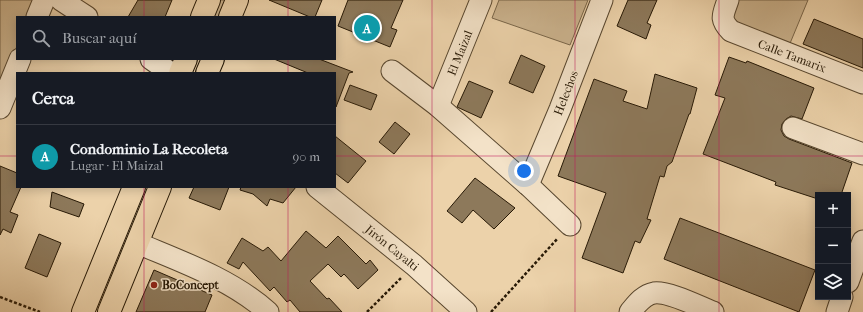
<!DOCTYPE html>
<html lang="es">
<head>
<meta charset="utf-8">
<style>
	body { margin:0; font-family:"IM FELL French Canon",serif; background:#20242c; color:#f1f3f6 }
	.controls { position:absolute; right:12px; bottom:12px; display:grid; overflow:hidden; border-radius:0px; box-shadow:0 2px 10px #0003 }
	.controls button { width:36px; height:36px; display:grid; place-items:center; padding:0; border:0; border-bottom:1px solid #363941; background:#171b24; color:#f1f3f6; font:20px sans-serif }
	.you { position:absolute; left:524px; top:171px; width:14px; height:14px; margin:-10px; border:3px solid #fff; border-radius:50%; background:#1a73e8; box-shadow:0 0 0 6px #1a73e833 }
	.badge { display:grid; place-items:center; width:26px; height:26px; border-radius:50%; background:#c59692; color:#fff; font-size:13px; font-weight:700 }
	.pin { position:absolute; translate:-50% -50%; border:2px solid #fff; box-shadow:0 1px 4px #0006 }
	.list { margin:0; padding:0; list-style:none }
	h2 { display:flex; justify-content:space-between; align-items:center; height:52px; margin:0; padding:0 16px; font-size:17px }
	h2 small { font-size:13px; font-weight:400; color:#9ea1a6 }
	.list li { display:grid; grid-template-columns:26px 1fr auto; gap:12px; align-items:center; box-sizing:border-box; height:64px; padding:0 16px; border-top:1px solid #363941 }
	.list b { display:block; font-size:15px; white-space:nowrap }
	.list p { margin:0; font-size:13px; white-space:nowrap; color:#9ea1a6 }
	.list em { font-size:13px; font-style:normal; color:#9ea1a6 }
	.icon { flex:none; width:22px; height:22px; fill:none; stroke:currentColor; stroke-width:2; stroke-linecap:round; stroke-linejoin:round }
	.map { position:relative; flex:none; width:863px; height:312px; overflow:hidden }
	.search { position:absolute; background:#171b24; box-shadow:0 2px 10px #0003; left:16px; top:16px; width:320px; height:44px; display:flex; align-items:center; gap:10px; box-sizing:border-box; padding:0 14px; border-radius:0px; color:#9ea1a6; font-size:15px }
	.panel { position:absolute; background:#171b24; box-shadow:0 2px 10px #0003; left:16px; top:72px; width:320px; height:116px; border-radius:0px }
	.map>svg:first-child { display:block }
	.green { fill:#cbb38e; stroke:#79664a }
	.building { fill:#8d795b; stroke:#271906 }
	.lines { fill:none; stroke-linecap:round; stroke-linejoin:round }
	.minor-casing { stroke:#58472f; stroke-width:23 }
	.major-casing { stroke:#271906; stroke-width:24 }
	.path { stroke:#271906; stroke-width:2.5; stroke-dasharray:3 2; stroke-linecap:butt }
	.minor { stroke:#f3e2c8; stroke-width:21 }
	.major { stroke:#ecd2aa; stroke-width:22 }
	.grid { fill:none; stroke:#c2185b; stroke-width:1; stroke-opacity:0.55 }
	.poi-dot { fill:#8f2418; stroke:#f3e2c8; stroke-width:1.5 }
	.labels { text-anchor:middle; stroke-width:3; stroke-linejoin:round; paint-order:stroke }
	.street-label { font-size:12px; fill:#271906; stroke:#f3e2c8 }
	.poi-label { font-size:12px; font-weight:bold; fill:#271906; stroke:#f3e2c8; text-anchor:start }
</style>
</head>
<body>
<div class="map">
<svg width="863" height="312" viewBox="0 0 863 312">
	<rect width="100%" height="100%" fill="#ecd2aa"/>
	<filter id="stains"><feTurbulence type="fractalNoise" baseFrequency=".005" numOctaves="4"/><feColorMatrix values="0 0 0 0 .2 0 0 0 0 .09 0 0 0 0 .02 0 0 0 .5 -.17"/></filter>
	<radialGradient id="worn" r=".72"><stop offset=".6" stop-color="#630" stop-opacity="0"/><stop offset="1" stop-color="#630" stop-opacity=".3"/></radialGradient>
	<!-- green -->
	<g class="green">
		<path d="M0 0H34L28 17H17V46L0 91Z"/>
		<path d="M214 0H227L221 17H208Z"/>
		<path d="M499 0H588L570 45 492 18Z"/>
		<path d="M728 0H808L786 53 731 31Z"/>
	</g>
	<!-- building -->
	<g class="building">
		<path d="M138 0H172L165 17H128Z"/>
		<path d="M269 0H322L315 17H310Z"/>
		<path d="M348 0H403L391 28 397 30 390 47 338 26Z"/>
		<path d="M628 0H657L647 23 651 25 646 39 617 26Z"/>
		<path d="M814 19 863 39V68L803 44Z"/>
		<path d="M521 55 545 66 533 93 509 83Z"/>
		<path d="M729 57 746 63 747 61 814 88 802 119 791 116 786 119 782 124 781 130 784 136 789 139 852 163 841 195H818V199L775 185 776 182 703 154 725 98 715 95Z"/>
		<path d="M274 59H319L353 72 349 73 336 107 335 73H308Z"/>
		<path d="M655 74 697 88 690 114H689L672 162 667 166 664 177 660 176 647 219 651 220 640 243 635 241 623 273 582 258 606 193 558 176 594 79 627 91 623 101 647 109Z"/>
		<path d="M469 81 493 91 481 118 457 107Z"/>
		<path d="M350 85 377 95 371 110 344 100Z"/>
		<path d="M395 122 410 134 394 154 379 142Z"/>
		<path d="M335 136 366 161 348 183 335 173Z"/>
		<path d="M0 166 17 173V187H21L10 212 18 215 11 233 3 229 0 235Z"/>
		<path d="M475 178 515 208 494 229 473 210 462 223 447 211Z"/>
		<path d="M194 187H229L220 210 189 198Z"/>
		<path d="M241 187H296L283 203 270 199 267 206 253 194 240 190Z"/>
		<path d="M52 192 84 204 79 217 50 207Z"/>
		<path d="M680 218 815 270 799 312 664 259Z"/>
		<path d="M306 231 326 248 338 236 366 264 370 260 378 270 358 289 344 274 341 277 328 264 310 281 327 299 329 298 342 312H300L290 300 287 302 274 287 270 291 243 262 239 269 227 263 242 238 263 251 268 247 281 261Z"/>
		<path d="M39 234 61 243 47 277 25 268Z"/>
		<path d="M154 270 212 295 205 312H136Z"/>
	</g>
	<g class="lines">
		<defs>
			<g id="minor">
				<path d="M61 0 87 17"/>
				<path d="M728 0C723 15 719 19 731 31L863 83"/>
				<path d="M37 17 44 0"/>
				<path d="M151 59 171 73"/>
				<path d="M392 71 438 106 528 185 570 225"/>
				<path d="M438 106 481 0"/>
				<path d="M0 108 20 59"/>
				<path d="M793 128 863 154"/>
				<path d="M528 185 560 109 602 0"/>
				<path d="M317 187 414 265 466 312"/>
				<path d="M137 243C182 262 231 279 268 312"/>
				<path d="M848 282 863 241"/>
				<path d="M630 312C636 305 643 295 654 293 668 291 698 306 713 312"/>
				<path d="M837 312 842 297"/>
			</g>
			<g id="major">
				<path d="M202 17 209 0"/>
				<path d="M230 17 237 0"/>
				<path d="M180 73 186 59"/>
				<path d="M207 73 213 59"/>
				<path d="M83 312 134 187"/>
				<path d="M109 312 160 187"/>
			</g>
		</defs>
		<!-- minor casing -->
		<use href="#minor" class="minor-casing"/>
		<!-- major casing -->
		<use href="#major" class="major-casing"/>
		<!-- path -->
		<g class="path">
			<path d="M0 297 40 312"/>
			<path d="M367 312 402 277"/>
			<path d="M491 312 558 238"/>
		</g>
		<!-- minor -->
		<use href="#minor" class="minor"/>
		<!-- major -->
		<use href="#major" class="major"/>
	</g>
	<!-- grid -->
	<path class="grid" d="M144 0V17M288 0V17M432 0V312M575 0V312M719 0V312M144 59V73M288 59V73M0 156H17M335 156H863M144 187V312M288 187V312"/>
	<!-- markers -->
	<circle class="poi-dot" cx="154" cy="285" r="4"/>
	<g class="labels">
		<!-- street labels -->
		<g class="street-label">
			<text transform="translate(460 53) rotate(-68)" y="4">El Maizal</text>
			<text transform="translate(792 56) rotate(21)" y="4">Calle Tamarix</text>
			<text transform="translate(566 93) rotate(-69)" y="4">Helechos</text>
			<text transform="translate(392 248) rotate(39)" y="4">Jirón Cayalti</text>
		</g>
		<!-- poi labels -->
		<g class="poi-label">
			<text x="162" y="289">BoConcept</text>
		</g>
	</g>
	<rect width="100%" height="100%" filter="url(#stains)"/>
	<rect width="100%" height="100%" fill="url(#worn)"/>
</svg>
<div class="controls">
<button>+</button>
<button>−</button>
<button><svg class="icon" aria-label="layers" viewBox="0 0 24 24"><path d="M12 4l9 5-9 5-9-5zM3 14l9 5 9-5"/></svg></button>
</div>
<div class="you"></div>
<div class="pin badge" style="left:367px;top:28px;background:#0f9aa8">A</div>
<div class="search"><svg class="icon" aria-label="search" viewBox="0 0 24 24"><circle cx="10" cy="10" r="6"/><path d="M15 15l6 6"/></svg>Buscar aquí</div>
<section class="panel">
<h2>Cerca<small></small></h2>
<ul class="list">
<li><span class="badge" style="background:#0f9aa8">A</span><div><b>Condominio La Recoleta</b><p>Lugar · El Maizal</p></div><em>90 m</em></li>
</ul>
</section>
</div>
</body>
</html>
